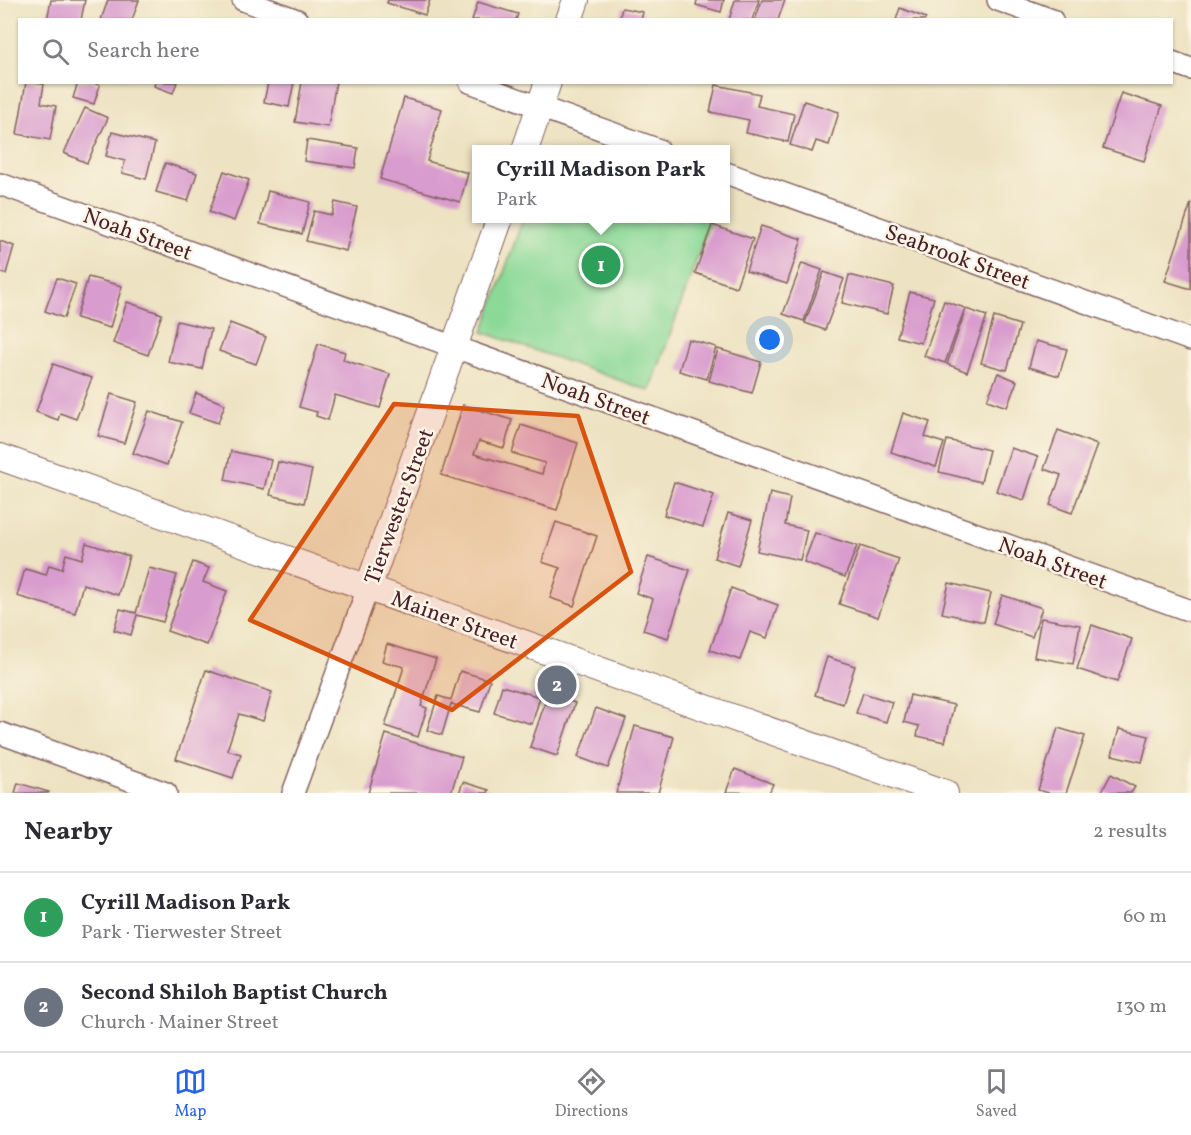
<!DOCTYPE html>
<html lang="en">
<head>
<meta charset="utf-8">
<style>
	body { margin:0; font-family:Vollkorn,serif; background:#f7f7f7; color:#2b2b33 }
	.you { position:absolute; left:770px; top:340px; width:21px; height:21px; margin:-15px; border:4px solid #fff; border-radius:50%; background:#1a73e8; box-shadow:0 0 0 9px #1a73e833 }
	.badge { display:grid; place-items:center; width:39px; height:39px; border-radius:50%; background:#2563eb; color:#fff; font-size:20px; font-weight:700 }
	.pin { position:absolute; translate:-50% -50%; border:3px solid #fff; box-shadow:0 2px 6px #0006 }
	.popup { position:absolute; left:472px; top:145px; width:258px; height:78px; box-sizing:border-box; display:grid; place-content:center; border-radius:0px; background:#fff; filter:drop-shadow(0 2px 4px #0005); font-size:20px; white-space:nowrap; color:#7c7c81 }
	.popup b { font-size:22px; color:#2b2b33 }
	.popup::after { content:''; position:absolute; left:50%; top:100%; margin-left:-12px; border:12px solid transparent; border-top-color:#fff }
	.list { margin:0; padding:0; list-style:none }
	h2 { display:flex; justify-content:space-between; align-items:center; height:78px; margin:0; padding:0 24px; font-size:26px }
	h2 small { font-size:20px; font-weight:400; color:#7c7c81 }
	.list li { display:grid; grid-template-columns:39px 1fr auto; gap:18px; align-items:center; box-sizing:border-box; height:90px; padding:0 24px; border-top:2px solid #e1e1e2 }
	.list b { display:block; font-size:22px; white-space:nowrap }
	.list p { margin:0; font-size:20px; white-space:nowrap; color:#7c7c81 }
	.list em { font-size:20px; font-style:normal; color:#7c7c81 }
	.icon { flex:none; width:33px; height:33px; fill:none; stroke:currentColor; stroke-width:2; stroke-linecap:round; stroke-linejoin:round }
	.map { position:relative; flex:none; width:1191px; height:793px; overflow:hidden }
	.search { position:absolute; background:#fff; box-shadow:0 2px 4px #0004; left:18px; right:18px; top:18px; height:66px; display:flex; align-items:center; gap:15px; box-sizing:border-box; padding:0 21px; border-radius:0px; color:#7c7c81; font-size:22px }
	.sheet { height:258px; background:#fff }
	nav { display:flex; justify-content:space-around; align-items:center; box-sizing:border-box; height:84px; border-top:2px solid #e1e1e2; background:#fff; font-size:16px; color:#7c7c81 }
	nav a { display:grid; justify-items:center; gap:3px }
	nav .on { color:#2563eb }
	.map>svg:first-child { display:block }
	.green { fill:#8bd997; stroke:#6a7c61; stroke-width:1.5 }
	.building { fill:#d99cce }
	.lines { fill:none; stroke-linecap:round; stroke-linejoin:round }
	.minor-casing { stroke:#836360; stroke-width:24 }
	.tertiary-casing { stroke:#836360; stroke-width:28 }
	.minor { stroke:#fff; stroke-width:21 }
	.tertiary { stroke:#fff; stroke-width:26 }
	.marked { fill:#d8530f; fill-opacity:0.2; stroke:#d8530f; stroke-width:4.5; stroke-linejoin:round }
	.labels { text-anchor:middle; stroke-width:5; stroke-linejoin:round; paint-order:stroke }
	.street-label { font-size:22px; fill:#4a1f2b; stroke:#fcf5e5 }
</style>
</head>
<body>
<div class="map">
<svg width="1191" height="793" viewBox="0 0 1191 793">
	<rect width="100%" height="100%" fill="#fcf5e5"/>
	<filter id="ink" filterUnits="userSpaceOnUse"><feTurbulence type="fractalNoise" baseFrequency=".0167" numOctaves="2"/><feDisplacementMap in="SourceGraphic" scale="12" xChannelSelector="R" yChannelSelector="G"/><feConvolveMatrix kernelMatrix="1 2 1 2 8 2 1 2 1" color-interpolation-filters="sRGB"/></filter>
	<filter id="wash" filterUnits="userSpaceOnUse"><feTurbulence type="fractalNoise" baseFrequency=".008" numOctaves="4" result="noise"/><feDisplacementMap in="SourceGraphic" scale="24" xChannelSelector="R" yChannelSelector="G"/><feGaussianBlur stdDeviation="1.35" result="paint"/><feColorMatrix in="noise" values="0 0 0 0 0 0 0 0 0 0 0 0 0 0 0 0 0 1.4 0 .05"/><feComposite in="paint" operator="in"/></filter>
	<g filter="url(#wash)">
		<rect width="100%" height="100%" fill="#ede2c1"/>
		<!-- green -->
		<path class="green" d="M523 219H711L650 391 483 332Z"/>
		<g id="blocks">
			<!-- building -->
			<g class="building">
				<path d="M51 0H85L81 20H47Z"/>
				<path d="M108 0H139L132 20H101Z"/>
				<path d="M388 0H430L425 15 387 3Z"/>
				<path d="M697 0H724L721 12 696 5Z"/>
				<path d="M735 0H759L752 20H729Z"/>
				<path d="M762 0H785L778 20H755Z"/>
				<path d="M478 2 518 14 516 20H472Z"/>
				<path d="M622 8 643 12 641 20H619Z"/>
				<path d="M900 8 926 18 925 20H896Z"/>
				<path d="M26 82 44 84 41 103 56 106 50 140 17 134Z"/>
				<path d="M78 82H91L100 85 94 104 73 98Z"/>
				<path d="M155 82H177L173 93 154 86Z"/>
				<path d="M268 82H294L289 107 264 102Z"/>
				<path d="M302 82H336L328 127 295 122Z"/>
				<path d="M716 85 760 94 757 106 794 114 788 142 746 133 749 120 710 112Z"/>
				<path d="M1121 93 1162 106 1144 161 1103 148Z"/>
				<path d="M404 98 442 109 427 161 468 173 460 202 380 179Z"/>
				<path d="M804 101 839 112 829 145 816 141 812 152 790 145Z"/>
				<path d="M85 108 108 118 87 163 64 153Z"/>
				<path d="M112 132 155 143 146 179 122 173 125 161 106 156Z"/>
				<path d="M307 140 358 148 355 168 304 161Z"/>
				<path d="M165 163 197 173 188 201 156 192Z"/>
				<path d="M224 171 249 180 234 221 209 212Z"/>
				<path d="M268 191 310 202 302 234 260 224Z"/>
				<path d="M335 202 357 207 346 251 306 241 314 211 332 215Z"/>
				<path d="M1191 203V289L1165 281Z"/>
				<path d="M712 225 753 239 736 287 695 273Z"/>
				<path d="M761 226 802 239 787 284 746 271Z"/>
				<path d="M0 241 14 246 6 274 0 272Z"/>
				<path d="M802 263 822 270 804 321 783 314Z"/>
				<path d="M824 272 844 279 825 330 805 323Z"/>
				<path d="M849 275 894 286 887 314 842 303Z"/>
				<path d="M88 277 122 286 110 328 76 318Z"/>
				<path d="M57 278 76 284 64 318 45 311Z"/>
				<path d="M910 292 934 298 921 343 897 337Z"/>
				<path d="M944 301 965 308 945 363 924 356Z"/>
				<path d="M127 302 162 314 148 355 113 343Z"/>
				<path d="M966 309 987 316 967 372 947 364Z"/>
				<path d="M994 317 1020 325 1007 370 981 363Z"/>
				<path d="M177 321 211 329 202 369 168 362Z"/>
				<path d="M230 323 266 337 256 364 219 351Z"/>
				<path d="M688 339 716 347 707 379 679 371Z"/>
				<path d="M1036 341 1067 349 1059 376 1029 367Z"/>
				<path d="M318 344 345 352 343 360 390 374 380 408 335 395 328 420 316 416 317 412 299 407Z"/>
				<path d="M718 349 761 362 752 393 709 381Z"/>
				<path d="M53 364 92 378 76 419 60 413 58 420 36 412Z"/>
				<path d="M998 373 1017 381 1007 407 987 400Z"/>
				<path d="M196 393 225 404 218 423 189 413Z"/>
				<path d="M111 394 137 402 124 443 98 436Z"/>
				<path d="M463 405 512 420 504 448 479 441 474 454 542 474 545 463 512 453 521 425 578 443 557 510 441 475Z"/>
				<path d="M149 411 182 422 167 465 133 453Z"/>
				<path d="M903 413 930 422 925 437 944 443 936 467 891 452Z"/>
				<path d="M1058 430 1097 445 1072 513 1050 505 1061 475 1044 469Z"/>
				<path d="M947 440 989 450 981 482 939 472Z"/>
				<path d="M1011 448 1038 457 1024 500 996 491Z"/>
				<path d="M231 451 271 460 264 489 225 480Z"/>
				<path d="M278 462 312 470 304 503 270 495Z"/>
				<path d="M674 482 714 495 703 527 664 515Z"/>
				<path d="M770 493 790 498 785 525 807 530 800 560 757 551Z"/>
				<path d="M728 513 752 520 738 566 714 558Z"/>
				<path d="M556 522 597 536 574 606 550 598 560 568 542 562Z"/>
				<path d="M815 533 857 546 845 577 804 562Z"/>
				<path d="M86 543 129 556 118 595 83 584 75 613 17 596 25 569 46 575 49 565 62 569 66 554 82 559Z"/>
				<path d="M860 546 899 559 878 617 839 604Z"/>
				<path d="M648 557 690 570 668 638 643 630 653 599 636 593Z"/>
				<path d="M193 562 209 568 203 582 227 591 207 645 167 631Z"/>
				<path d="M149 568 177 575 163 622 137 615 131 635 114 630 120 609 136 613Z"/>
				<path d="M949 583 991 593 984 622 942 613Z"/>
				<path d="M731 588 778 605 767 638 750 632 740 660 710 650Z"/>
				<path d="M1002 595 1042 608 1032 637 993 624Z"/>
				<path d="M1041 618 1080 625 1073 664 1034 657Z"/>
				<path d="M1092 625 1132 639 1117 682 1077 669Z"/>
				<path d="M387 644 436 659 421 706 427 708 418 737 385 726 404 667 382 661Z"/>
				<path d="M827 657 855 666 843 704 815 695Z"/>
				<path d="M206 670 272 692 263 721 239 714 227 750 241 754 233 778 176 759Z"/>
				<path d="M460 671 490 680 480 712 451 704 442 735 427 730 438 696 451 700Z"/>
				<path d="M502 686 540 697 532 724 494 713Z"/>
				<path d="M863 693 892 702 886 722 856 713Z"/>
				<path d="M548 694 575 703 557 756 530 747Z"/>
				<path d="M910 695 954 705 945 742 917 736 919 726 904 722Z"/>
				<path d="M596 708 626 719 608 768 578 757Z"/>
				<path d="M635 726 674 737 658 793H616Z"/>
				<path d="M1058 728 1085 736 1066 793H1049L1038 790Z"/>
				<path d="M1119 729 1149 736 1142 762 1112 755Z"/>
				<path d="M386 734 462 757 451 793H368Z"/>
				<path d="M735 769 773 784 769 793 726 792Z"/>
				<path d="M1111 774 1135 787 1131 793H1101Z"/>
				<path d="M463 782 489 790 488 793H459Z"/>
				<path d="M18 783 49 792 48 793H15Z"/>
			</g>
		</g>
	</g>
	<g filter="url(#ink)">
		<use href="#blocks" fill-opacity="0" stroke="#836360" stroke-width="1.5"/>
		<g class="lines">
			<defs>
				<g id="minor">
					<path d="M243 0 297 20"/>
					<path d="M998 0 1052 20"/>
					<path d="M1172 62 1191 69"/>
					<path d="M470 82 659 150"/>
					<path d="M726 173 1191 340"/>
					<path d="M0 184 1191 611"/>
					<path d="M0 733 166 793"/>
					<path d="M293 793 368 588"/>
				</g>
				<g id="tertiary">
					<path d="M569 20 576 0"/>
					<path d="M525 150 548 82"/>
					<path d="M0 457 945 793"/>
					<path d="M368 588 500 218"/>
				</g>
			</defs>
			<!-- minor casing -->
			<use href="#minor" class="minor-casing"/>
			<!-- tertiary casing -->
			<use href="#tertiary" class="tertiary-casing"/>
			<!-- minor -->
			<use href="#minor" class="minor"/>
			<!-- tertiary -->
			<use href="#tertiary" class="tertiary"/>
		</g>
	</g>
	<!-- marked area -->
	<path class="marked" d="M394 404 578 416 631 572 452 710 250 620Z"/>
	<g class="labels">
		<!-- street labels -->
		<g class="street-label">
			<text transform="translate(138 233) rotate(20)" y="8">Noah Street</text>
			<text transform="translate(958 256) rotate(20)" y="8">Seabrook Street</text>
			<text transform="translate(596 398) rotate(20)" y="8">Noah Street</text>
			<text transform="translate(398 506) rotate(-70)" y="8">Tierwester Street</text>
			<text transform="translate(1053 562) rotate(20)" y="8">Noah Street</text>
			<text transform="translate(455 619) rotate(20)" y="8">Mainer Street</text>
		</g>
	</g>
</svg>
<div class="you"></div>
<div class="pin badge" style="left:601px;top:265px;background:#2e9e5b">1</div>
<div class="popup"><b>Cyrill Madison Park</b>Park</div>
<div class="pin badge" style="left:557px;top:685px;background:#6b7280">2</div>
<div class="search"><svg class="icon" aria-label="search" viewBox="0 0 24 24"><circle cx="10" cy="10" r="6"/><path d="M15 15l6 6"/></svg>Search here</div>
</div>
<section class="sheet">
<h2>Nearby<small>2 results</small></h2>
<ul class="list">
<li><span class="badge" style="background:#2e9e5b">1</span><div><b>Cyrill Madison Park</b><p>Park · Tierwester Street</p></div><em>60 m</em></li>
<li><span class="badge" style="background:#6b7280">2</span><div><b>Second Shiloh Baptist Church</b><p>Church · Mainer Street</p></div><em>130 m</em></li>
</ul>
</section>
<nav>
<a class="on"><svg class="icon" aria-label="map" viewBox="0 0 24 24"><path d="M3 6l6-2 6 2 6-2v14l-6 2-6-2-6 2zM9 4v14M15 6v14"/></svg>Map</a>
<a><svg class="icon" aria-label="directions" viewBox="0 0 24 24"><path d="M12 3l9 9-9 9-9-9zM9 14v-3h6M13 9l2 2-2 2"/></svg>Directions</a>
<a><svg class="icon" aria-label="saved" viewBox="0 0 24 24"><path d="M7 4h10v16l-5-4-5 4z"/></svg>Saved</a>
</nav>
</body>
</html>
